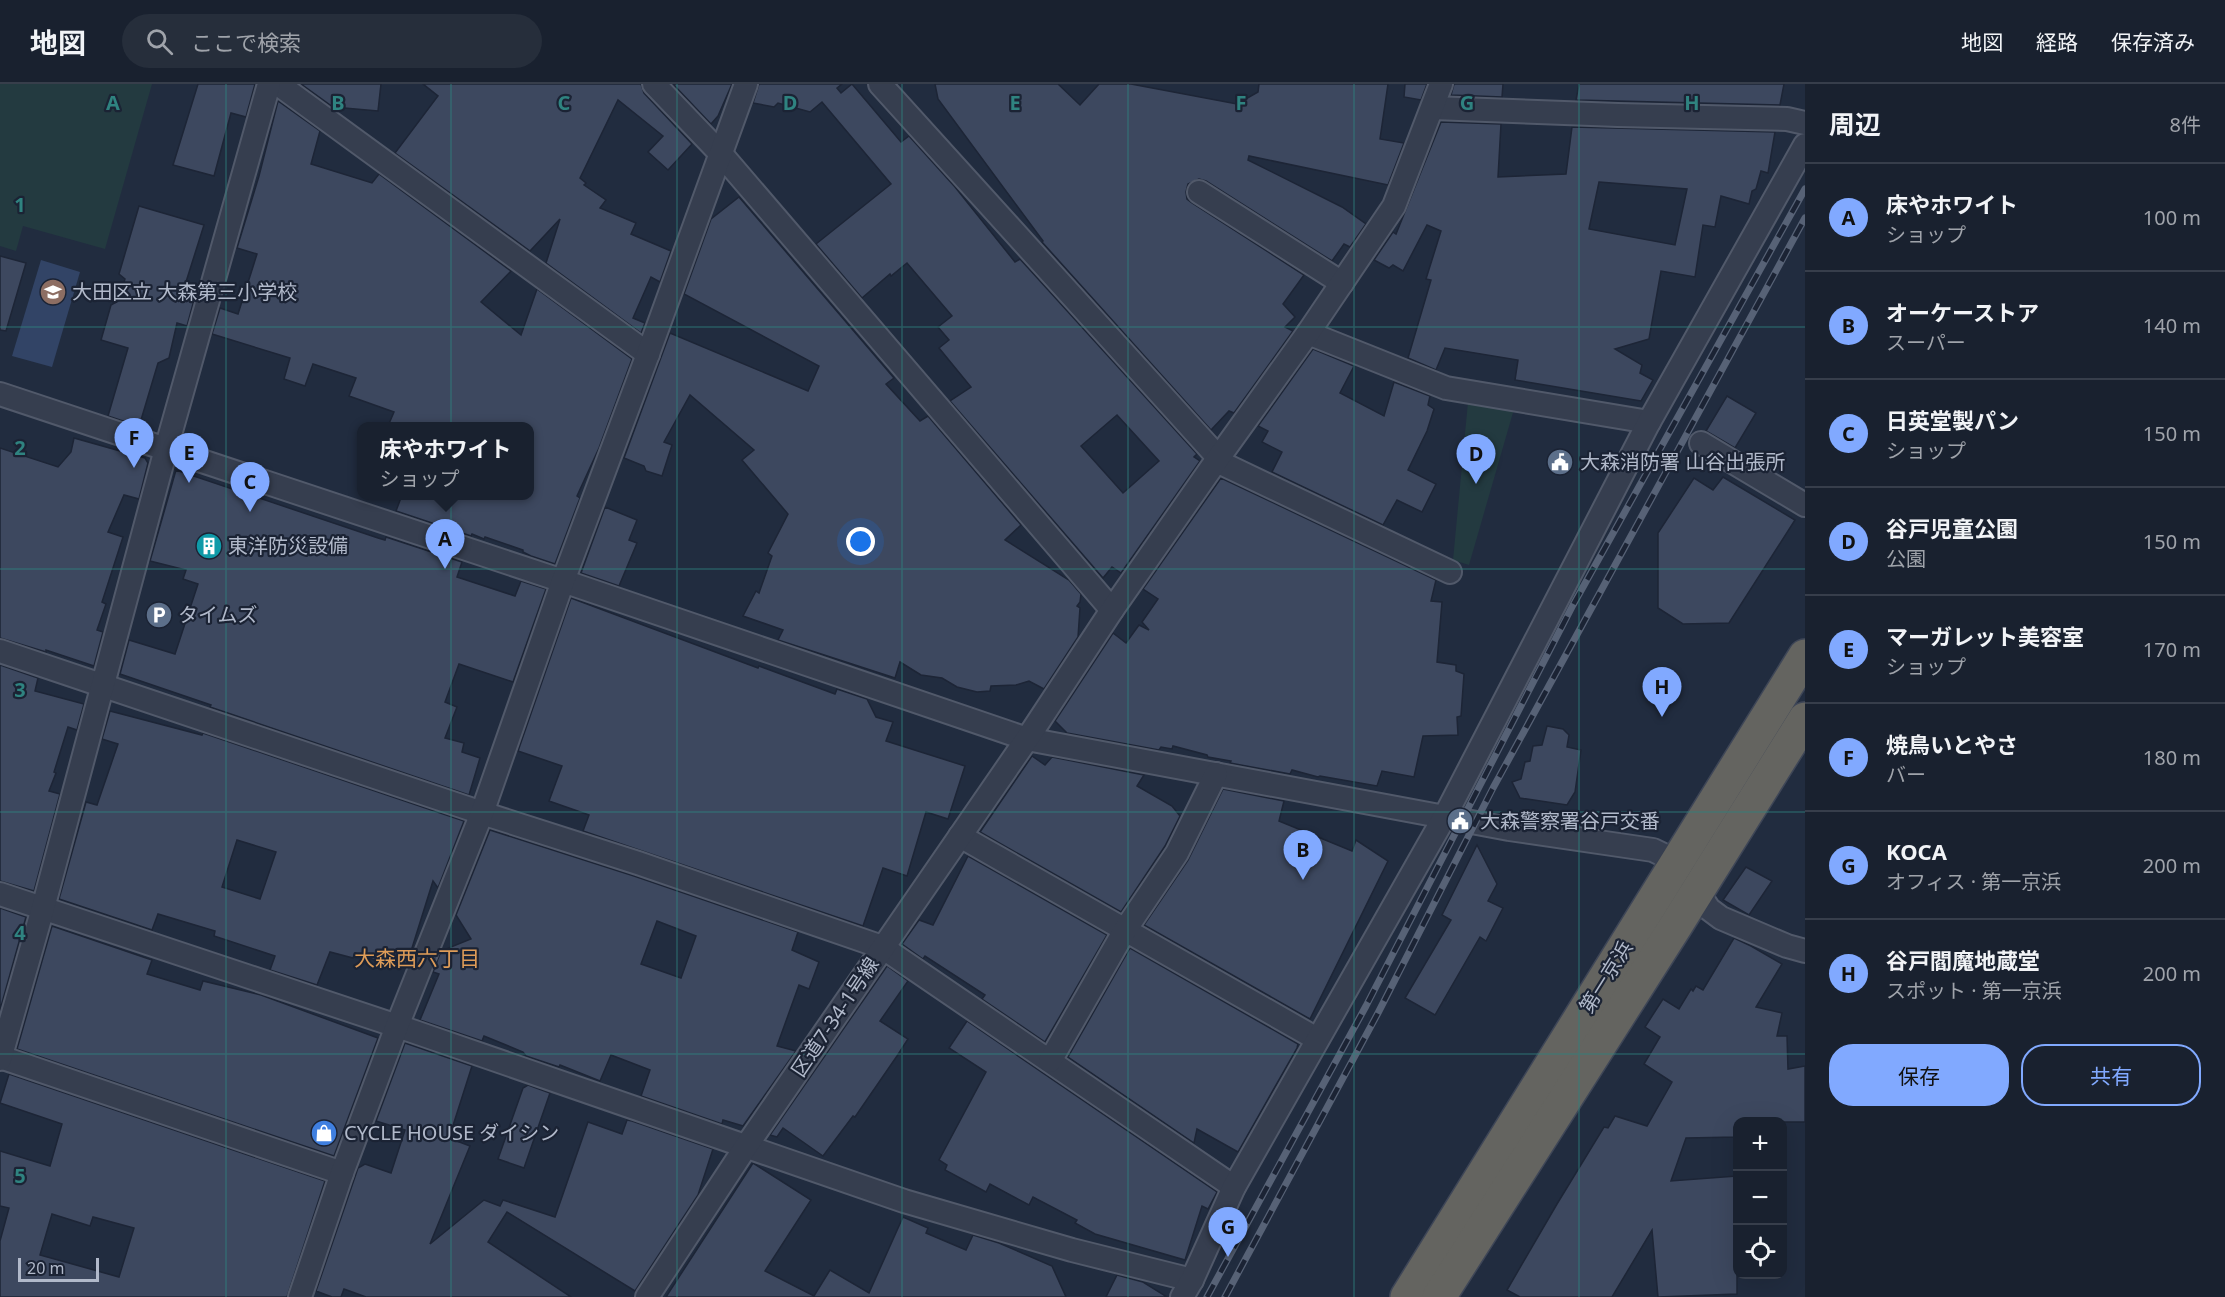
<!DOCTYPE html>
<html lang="ja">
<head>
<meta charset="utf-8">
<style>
	body { margin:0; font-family:"Noto Sans","Noto Sans JP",sans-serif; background:#262e3b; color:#f1f3f6 }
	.controls { position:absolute; right:18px; bottom:18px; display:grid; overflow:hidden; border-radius:12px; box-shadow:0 6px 24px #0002 }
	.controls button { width:54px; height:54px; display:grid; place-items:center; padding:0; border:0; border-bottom:2px solid #373e4b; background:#19212f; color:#f1f3f6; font:30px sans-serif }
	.scale { position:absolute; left:18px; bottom:15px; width:81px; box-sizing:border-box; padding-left:6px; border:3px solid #b1b9ca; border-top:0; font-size:16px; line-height:21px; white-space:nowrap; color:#b1b9ca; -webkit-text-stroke:4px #1b2334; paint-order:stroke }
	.you { position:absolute; left:861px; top:458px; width:21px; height:21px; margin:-15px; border:4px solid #fff; border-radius:50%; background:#1a73e8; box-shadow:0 0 0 9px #1a73e833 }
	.badge { display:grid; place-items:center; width:39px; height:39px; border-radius:50%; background:#81a9ff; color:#111; font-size:20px; font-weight:700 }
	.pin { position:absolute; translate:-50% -50px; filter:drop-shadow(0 2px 3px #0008) }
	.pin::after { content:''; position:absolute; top:32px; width:21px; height:18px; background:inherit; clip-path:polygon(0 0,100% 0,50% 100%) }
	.popup { position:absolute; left:357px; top:338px; width:177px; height:78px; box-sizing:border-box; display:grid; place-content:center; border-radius:12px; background:#19212f; filter:drop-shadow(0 2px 4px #0005); font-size:20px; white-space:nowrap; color:#9fa3aa }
	.popup b { font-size:22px; color:#f1f3f6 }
	.popup::after { content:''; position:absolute; left:50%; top:100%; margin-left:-12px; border:12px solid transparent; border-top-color:#19212f }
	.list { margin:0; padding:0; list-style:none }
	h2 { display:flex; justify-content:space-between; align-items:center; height:78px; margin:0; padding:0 24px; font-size:26px }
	h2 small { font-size:20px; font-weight:400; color:#9fa3aa }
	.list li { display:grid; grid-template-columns:39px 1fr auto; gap:18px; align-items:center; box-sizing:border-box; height:108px; padding:0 24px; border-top:2px solid #373e4b }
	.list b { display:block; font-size:22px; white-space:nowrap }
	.list p { margin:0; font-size:20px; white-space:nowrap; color:#9fa3aa }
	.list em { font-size:20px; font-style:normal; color:#9fa3aa }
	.actions { display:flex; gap:12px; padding:18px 24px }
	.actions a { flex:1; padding:14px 0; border:2px solid #81a9ff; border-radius:24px; text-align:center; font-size:21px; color:#81a9ff }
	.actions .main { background:#81a9ff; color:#111 }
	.icon { flex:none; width:33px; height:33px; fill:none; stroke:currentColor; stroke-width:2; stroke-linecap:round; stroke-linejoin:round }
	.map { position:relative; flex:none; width:1805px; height:1213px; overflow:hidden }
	header { display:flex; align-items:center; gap:36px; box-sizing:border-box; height:84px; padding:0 30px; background:#19212f; border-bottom:2px solid #373e4b }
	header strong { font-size:28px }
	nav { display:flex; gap:33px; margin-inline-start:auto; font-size:21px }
	.search { width:420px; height:54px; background:#262e3b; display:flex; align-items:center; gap:15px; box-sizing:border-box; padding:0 21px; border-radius:33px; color:#9fa3aa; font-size:22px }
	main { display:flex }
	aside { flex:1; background:#19212f }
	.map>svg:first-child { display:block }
	.green { fill:#233a40 }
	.water { fill:#324466 }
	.building { fill:#3d485f; stroke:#1d2536; stroke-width:1.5; fill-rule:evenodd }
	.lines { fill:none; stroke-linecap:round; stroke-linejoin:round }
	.minor-casing { stroke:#51596a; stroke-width:26 }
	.trunk-casing { stroke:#3e4657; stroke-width:36 }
	.minor { stroke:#363e4f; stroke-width:22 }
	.trunk { stroke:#646460; stroke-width:33 }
	.rail-casing { stroke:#576276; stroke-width:7 }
	.rail { stroke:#1b2334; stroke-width:4.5; stroke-dasharray:14; stroke-linecap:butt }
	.grid { fill:none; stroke:#2f8380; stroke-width:1.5; stroke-opacity:0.55 }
	.labels { text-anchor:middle; stroke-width:4.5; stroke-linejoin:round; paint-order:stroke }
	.poi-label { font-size:20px; fill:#b1b9ca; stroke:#1b2334; text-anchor:start }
	.street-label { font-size:20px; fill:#b1b9ca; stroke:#1b2334 }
	.neighbourhood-label { font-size:21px; fill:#de9c58; stroke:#1b2334 }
	.grid-label { font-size:20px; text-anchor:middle; font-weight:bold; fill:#2f8380; stroke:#1b2334; stroke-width:4.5; stroke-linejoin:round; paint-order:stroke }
</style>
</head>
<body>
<header>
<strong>地図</strong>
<div class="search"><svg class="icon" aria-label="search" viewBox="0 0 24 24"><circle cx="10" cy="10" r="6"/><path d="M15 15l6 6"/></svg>ここで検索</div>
<nav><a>地図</a><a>経路</a><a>保存済み</a></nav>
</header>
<main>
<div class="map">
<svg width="1805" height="1213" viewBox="0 0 1805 1213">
	<rect width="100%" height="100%" fill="#212c3f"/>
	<!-- green -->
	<g class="green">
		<path d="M0 0H152L105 165 23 142 16 167 0 162Z"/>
		<path d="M1468 318 1514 325 1469 481 1453 476Z"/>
	</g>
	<!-- water -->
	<path class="water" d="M41 176 80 188 52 283 12 272Z"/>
	<!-- building -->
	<g class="building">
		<path d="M198 0H255L246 33 231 29 214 92 173 81Z"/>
		<path d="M301 0H381L378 27 333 23Z"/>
		<path d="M423 0H641L644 9 692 60 668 86 648 68 663 52 618 16 580 94 586 99 584 101 606 116 600 124 636 139 631 150 671 167 660 198 651 193 633 234 645 239 641 249 546 179 560 135 530 167 395 69 438 12Z"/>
		<path d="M673 0H732L718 32 711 40Z"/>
		<path d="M759 0H842L837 4 841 9 852 0 901 58 909 52 955 103 1015 178 1020 175 1197 370 1194 373 1200 377 1121 489 1112 483 1103 494 950 317 971 303 939 264 949 256 938 243 952 232 907 179 891 192 890 190 862 214 816 160 891 100 822 18 810 28 778 19 774 23 753 19ZM1117 331 1159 377 1123 409 1081 362Z"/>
		<path d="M935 0H1058L1080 21 1099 0H1131L1237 20 1258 8 1259 0H1388L1380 55 1404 59 1388 101 1249 72 1248 76 1342 123 1366 140 1350 163 1344 160 1332 177 1206 97 1199 95 1188 100 1186 108 1187 115 1192 119 1304 191 1283 220 1295 233 1285 243 1293 247 1234 329 1229 327 1211 346 1042 158 1043 157 938 15Z"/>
		<path d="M1405 0H1427L1421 16 1404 13Z"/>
		<path d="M1454 0H1503L1502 13 1451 11Z"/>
		<path d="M1579 0H1784L1780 21 1576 16Z"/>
		<path d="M278 17 320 47 311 80 372 99 379 90 511 187 481 218 521 251 537 205 632 275 599 364 577 412 580 414 555 480 531 472 523 468V466L485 453 484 455 472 450 471 452 396 427 402 411H529V342H388L394 328 349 312 356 294 313 280 305 302 284 295 290 274 212 250 220 224 238 230 257 170 237 164 259 92Z"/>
		<path d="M1441 38 1501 40 1498 93 1566 90 1572 43 1775 48 1768 89 1761 87 1756 105 1752 107 1749 120 1721 112 1715 143 1703 141 1695 193 1661 187 1649 255 1615 265 1642 281 1640 289 1653 296 1641 317 1515 296 1518 276 1445 264 1436 286 1408 274 1431 196 1426 195 1441 147 1427 141 1403 187 1393 181 1389 184 1374 176 1393 148 1396 150ZM1599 98 1687 105 1675 161 1589 145Z"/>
		<path d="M739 113 894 294 886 300 920 337 928 332 1021 441 1005 456 1069 496 1081 510 1080 518 1077 522 1080 524 1078 553 1044 605 1029 597 1016 601 991 602 990 607 977 608 957 603 942 594 921 591 900 578 895 594 778 556 783 546 743 532 756 507 759 509 772 472 768 469 788 430 742 376 754 366 690 311 664 358 672 361 662 392 646 387 644 382 624 374 670 249 808 307 819 282 684 210 711 135Z"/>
		<path d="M139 122 204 141 185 201 190 203 186 214 194 216 187 242 177 239 169 274 158 279 141 336 126 338 108 332 128 264 101 256 111 221 118 217 125 195 119 190Z"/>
		<path d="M0 172 26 179 6 247 0 246Z"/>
		<path d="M1313 265 1354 282 1340 309 1384 332 1394 298 1430 312 1428 321 1434 325 1427 347 1408 386 1436 400 1422 428 1397 416 1383 441 1272 388 1282 368 1262 358 1268 347 1258 342Z"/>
		<path d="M1727 312 1756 329 1735 364 1706 347Z"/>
		<path d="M74 354 145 374 148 379 139 415 124 411 108 448 123 453 102 518 106 520 97 546 103 548 94 582 46 566V568L0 554V364L58 383 71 368Z"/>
		<path d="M176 386 378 454 385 456 386 453 462 478 457 493 515 512 521 497 546 505 513 598 459 580 445 618 457 623 445 654 464 659 462 668 480 674 469 711 210 623 211 621 120 590 129 556 175 570 198 500 183 495 186 486 150 477Z"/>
		<path d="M1723 393 1795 436 1729 539 1683 540 1658 524V449L1694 394 1713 406Z"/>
		<path d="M1221 394 1436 496 1431 517 1442 518 1437 578 1456 581V587L1464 590 1461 632 1457 633 1458 651 1423 652 1414 693 1382 687 1377 702 1320 692 1318 693 1292 686 1290 690 1230 679 1231 677 1208 673 1207 671 1173 662 1172 665 1161 663 1159 666 1067 649 1055 637 1113 549 1126 559 1139 541 1149 546 1142 538 1158 515 1143 505Z"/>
		<path d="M605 423 637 436 629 456 637 459 619 502 581 489Z"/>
		<path d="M571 514 758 584 759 582 835 610 837 605 867 615 876 633 893 638 886 657 965 682 948 735 926 728 907 792 883 784 863 842 583 747 589 731 549 717 562 682 518 667Z"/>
		<path d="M0 581 38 594 35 607 84 620 77 646 68 643 54 688 56 689 49 707 60 710 34 807 0 797Z"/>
		<path d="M110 627 202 651 203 649 464 737 438 804 433 797 407 880 382 872 380 878 355 869 353 874 330 868 317 901 270 886 275 872 214 852 215 847 158 830 152 846 59 815 86 718 97 721 118 660 102 655ZM237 756 276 768 260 815 222 803Z"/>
		<path d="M1547 642 1563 645 1569 651 1567 663 1581 666 1575 708 1567 721 1520 714 1512 698 1521 695 1525 678 1530 677 1533 662 1542 661Z"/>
		<path d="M1032 672 1045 681 1052 673 1144 691 1137 702 1172 722 1180 732 1165 762 1121 828 980 748Z"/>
		<path d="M1223 705 1284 717 1279 737 1352 767 1356 756 1388 777 1310 935 1144 841 1188 776Z"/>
		<path d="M490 746 634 792 798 848 792 866 819 878 809 905 799 901 777 962 796 967 743 1042 723 1036 722 1040 641 1012 650 986 611 971 600 997 560 981 559 983 526 972 523 968 484 952 482 957 420 936 439 890 433 888 441 867 471 855 456 831ZM657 837 696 852 681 894 641 880Z"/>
		<path d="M1477 761 1497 800 1488 817 1503 824 1486 857 1480 853 1435 931 1405 914 1451 836 1442 831Z"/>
		<path d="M968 772 1107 851 1045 958 982 915 985 911 925 872 923 875 902 860 919 836 933 841Z"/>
		<path d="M1746 783 1772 797 1749 831 1723 816Z"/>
		<path d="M0 824 26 833 0 926Z"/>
		<path d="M52 842 152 876 147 890 200 906 203 897 261 911 378 954 334 1072 17 965Z"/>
		<path d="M1734 854 1751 862 1782 880 1756 923 1782 929 1777 952H1787L1788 985 1805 982V1038H1737V1053L1686 1054 1671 1097 1737 1092V1210L1658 1213 1652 1146 1612 1213H1520L1507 1206 1557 1120 1604 1043 1608 1044 1615 1032 1647 1042 1672 998 1644 980 1660 953 1645 943 1663 915 1679 925 1691 905 1693 907 1696 902 1703 906Z"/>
		<path d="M1130 864 1298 960 1297 964 1238 1068 1197 1045 1194 1059 1068 973Z"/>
		<path d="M887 882 908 897 880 937 908 955 897 972 855 1033 853 1032 823 1072 783 1044 777 1053 770 1051Z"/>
		<path d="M967 937 1217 1108 1208 1125 1202 1122 1185 1176 1095 1150 1075 1139 1077 1136 1033 1113 1029 1121 990 1100 986 1108 945 1086 947 1081 939 1076 986 988 949 964Z"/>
		<path d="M405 959 472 982 449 1054 470 1062 430 1160 484 1116 500 1122 503 1116 555 1133 588 1038 622 1050 627 1036 632 1037 713 1065 698 1111 635 1207 507 1128 488 1158 571 1213H366L344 1205 341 1213H332L316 1207 358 1084 365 1080 391 1089 405 1046 376 1037Z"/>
		<path d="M9 990 325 1097 287 1213H0V1157L9 1124 0 1122V1067L50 1082 62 1040 0 1019ZM52 1130 90 1142 93 1133 134 1144 119 1193 40 1171Z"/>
		<path d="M528 1001 550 1009 524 1084 498 1075 523 1004Z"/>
		<path d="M753 1079 811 1116 765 1187 814 1212 830 1186 869 1209 903 1133 928 1144 926 1149 966 1166 973 1151 999 1159 1052 1182 1066 1213H666Z"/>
		<path d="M1117 1191 1143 1198 1167 1213H1106Z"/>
	</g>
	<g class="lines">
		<defs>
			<g id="minor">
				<path d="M278 0 648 270"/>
				<path d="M654 0 721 70 1112 526"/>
				<path d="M880 0 1225 381 1450 488"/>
				<path d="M1433 24 1618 31 1787 35 1805 39"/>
				<path d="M1199 108 1342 199"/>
				<path d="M1308 249 1446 304 1649 338"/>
				<path d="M0 310 563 497 1027 655 1509 745 1653 766 1678 778 1709 825 1721 834 1787 862 1805 867"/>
				<path d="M1701 359 1805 421"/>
				<path d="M0 567 482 729 638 779 882 863 1234 1103"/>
				<path d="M960 752 1317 955"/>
				<path d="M0 810 412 947 904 1117 1072 1166 1192 1196"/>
				<path d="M0 973 342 1089"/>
				<path d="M0 975 43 824 166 365 269 0"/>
				<path d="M1050 977 1125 846 1177 769 1216 690"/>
				<path d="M300 1213 342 1089 397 942 482 729 563 497 648 270 746 0"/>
				<path d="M647 1213 747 1061 1027 655 1112 526 1219 373 1308 249 1394 122 1441 0"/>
				<path d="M1182 1213 1192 1196 1234 1103 1445 732 1649 338 1805 61"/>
			</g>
			<g id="trunk">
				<path d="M1407 1213 1805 572"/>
				<path d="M1439 1213 1675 843 1805 635"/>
			</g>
		</defs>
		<!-- minor casing -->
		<use href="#minor" class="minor-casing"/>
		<!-- trunk casing -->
		<use href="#trunk" class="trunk-casing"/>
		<!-- minor -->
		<use href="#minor" class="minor"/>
		<!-- trunk -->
		<use href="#trunk" class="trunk"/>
		<defs>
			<g id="rail">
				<path d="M1207 1213 1366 922 1573 521 1805 105"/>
				<path d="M1225 1213 1378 929 1493 704 1805 134"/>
			</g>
		</defs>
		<!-- rail casing -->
		<use href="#rail" class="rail-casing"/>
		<!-- rail -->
		<use href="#rail" class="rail"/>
	</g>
	<!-- grid -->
	<path class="grid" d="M226 0V1213M451 0V1213M677 0V1213M902 0V1213M1128 0V1213M1354 0V1213M1579 0V1213M0 243H1805M0 485H1805M0 728H1805M0 970H1805"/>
	<!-- icons -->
	<defs>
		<symbol id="school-disc" viewBox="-11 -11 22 22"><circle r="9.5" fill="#8d6e63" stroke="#1b2334"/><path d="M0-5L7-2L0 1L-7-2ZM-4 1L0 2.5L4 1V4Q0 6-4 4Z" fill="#fff"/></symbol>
		<symbol id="civic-disc" viewBox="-11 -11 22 22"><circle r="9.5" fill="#5c6f8a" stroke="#1b2334"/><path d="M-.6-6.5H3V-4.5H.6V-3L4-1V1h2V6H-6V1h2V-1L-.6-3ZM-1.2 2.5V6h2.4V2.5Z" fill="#fff"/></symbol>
		<symbol id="building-disc" viewBox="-11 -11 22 22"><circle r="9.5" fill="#0f9aa8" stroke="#1b2334"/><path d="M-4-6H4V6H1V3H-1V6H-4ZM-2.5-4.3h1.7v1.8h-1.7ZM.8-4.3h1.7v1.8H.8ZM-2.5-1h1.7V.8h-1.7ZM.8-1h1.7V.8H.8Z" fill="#fff"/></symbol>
		<symbol id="parking-disc" viewBox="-11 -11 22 22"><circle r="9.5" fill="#5c6f8a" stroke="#1b2334"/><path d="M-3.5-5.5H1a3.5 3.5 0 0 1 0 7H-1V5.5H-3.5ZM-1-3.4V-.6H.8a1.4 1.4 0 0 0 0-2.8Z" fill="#fff"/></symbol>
		<symbol id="shop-disc" viewBox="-11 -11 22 22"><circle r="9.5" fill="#3f7fe0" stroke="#1b2334"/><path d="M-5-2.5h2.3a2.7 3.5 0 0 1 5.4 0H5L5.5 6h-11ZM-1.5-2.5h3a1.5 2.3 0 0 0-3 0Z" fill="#fff"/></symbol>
	</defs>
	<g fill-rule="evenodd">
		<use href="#school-disc" x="38" y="193" width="30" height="30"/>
		<use href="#civic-disc" x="1545" y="363" width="30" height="30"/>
		<use href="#building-disc" x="194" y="447" width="30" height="30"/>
		<use href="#parking-disc" x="144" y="516" width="30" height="30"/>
		<use href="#civic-disc" x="1445" y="722" width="30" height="30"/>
		<use href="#shop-disc" x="309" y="1034" width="30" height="30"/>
	</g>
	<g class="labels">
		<!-- poi labels -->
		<g class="poi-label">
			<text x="72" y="215">大田区立 大森第三小学校</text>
			<text x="1580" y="385">大森消防署 山谷出張所</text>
			<text x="228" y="469">東洋防災設備</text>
			<text x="178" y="538">タイムズ</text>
			<text x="1480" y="744">大森警察署谷戸交番</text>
			<text x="344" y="1056">CYCLE HOUSE ダイシン</text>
		</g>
		<!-- street labels -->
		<g class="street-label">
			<text transform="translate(1606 893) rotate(-58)" y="7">第一京浜</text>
			<text transform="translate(835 933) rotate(-56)" y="7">区道7-34-1号線</text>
		</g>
		<!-- neighbourhood labels -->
		<g class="neighbourhood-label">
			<text x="417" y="882">大森西六丁目</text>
		</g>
	</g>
	<g class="grid-label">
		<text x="113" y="26">A</text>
		<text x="338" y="26">B</text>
		<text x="564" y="26">C</text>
		<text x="790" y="26">D</text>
		<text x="1015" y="26">E</text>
		<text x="1241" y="26">F</text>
		<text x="1467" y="26">G</text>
		<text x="1692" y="26">H</text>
		<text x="20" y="128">1</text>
		<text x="20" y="371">2</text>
		<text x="20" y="613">3</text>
		<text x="20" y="856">4</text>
		<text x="20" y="1099">5</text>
	</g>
</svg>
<div class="controls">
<button>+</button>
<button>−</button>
<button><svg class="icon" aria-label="locate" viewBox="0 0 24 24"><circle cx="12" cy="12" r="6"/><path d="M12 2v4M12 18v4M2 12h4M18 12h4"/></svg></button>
</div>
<div class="scale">20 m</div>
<div class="you"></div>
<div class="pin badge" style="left:445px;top:485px">A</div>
<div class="popup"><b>床やホワイト</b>ショップ</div>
<div class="pin badge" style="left:1303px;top:796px">B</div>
<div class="pin badge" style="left:250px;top:428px">C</div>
<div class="pin badge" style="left:1476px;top:400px">D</div>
<div class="pin badge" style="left:189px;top:399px">E</div>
<div class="pin badge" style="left:134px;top:384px">F</div>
<div class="pin badge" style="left:1228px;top:1173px">G</div>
<div class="pin badge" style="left:1662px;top:633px">H</div>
</div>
<aside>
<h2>周辺<small>8件</small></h2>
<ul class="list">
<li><span class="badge">A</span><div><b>床やホワイト</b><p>ショップ</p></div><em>100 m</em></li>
<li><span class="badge">B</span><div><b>オーケーストア</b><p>スーパー</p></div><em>140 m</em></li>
<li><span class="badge">C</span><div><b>日英堂製パン</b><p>ショップ</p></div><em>150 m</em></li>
<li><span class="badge">D</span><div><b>谷戸児童公園</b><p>公園</p></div><em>150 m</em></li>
<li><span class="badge">E</span><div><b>マーガレット美容室</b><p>ショップ</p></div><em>170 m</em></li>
<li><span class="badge">F</span><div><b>焼鳥いとやさ</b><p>バー</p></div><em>180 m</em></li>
<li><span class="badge">G</span><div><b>KOCA</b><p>オフィス · 第一京浜</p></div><em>200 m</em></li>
<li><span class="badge">H</span><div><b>谷戸閻魔地蔵堂</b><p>スポット · 第一京浜</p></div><em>200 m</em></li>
</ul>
<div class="actions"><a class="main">保存</a><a>共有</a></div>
</aside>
</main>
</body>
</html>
